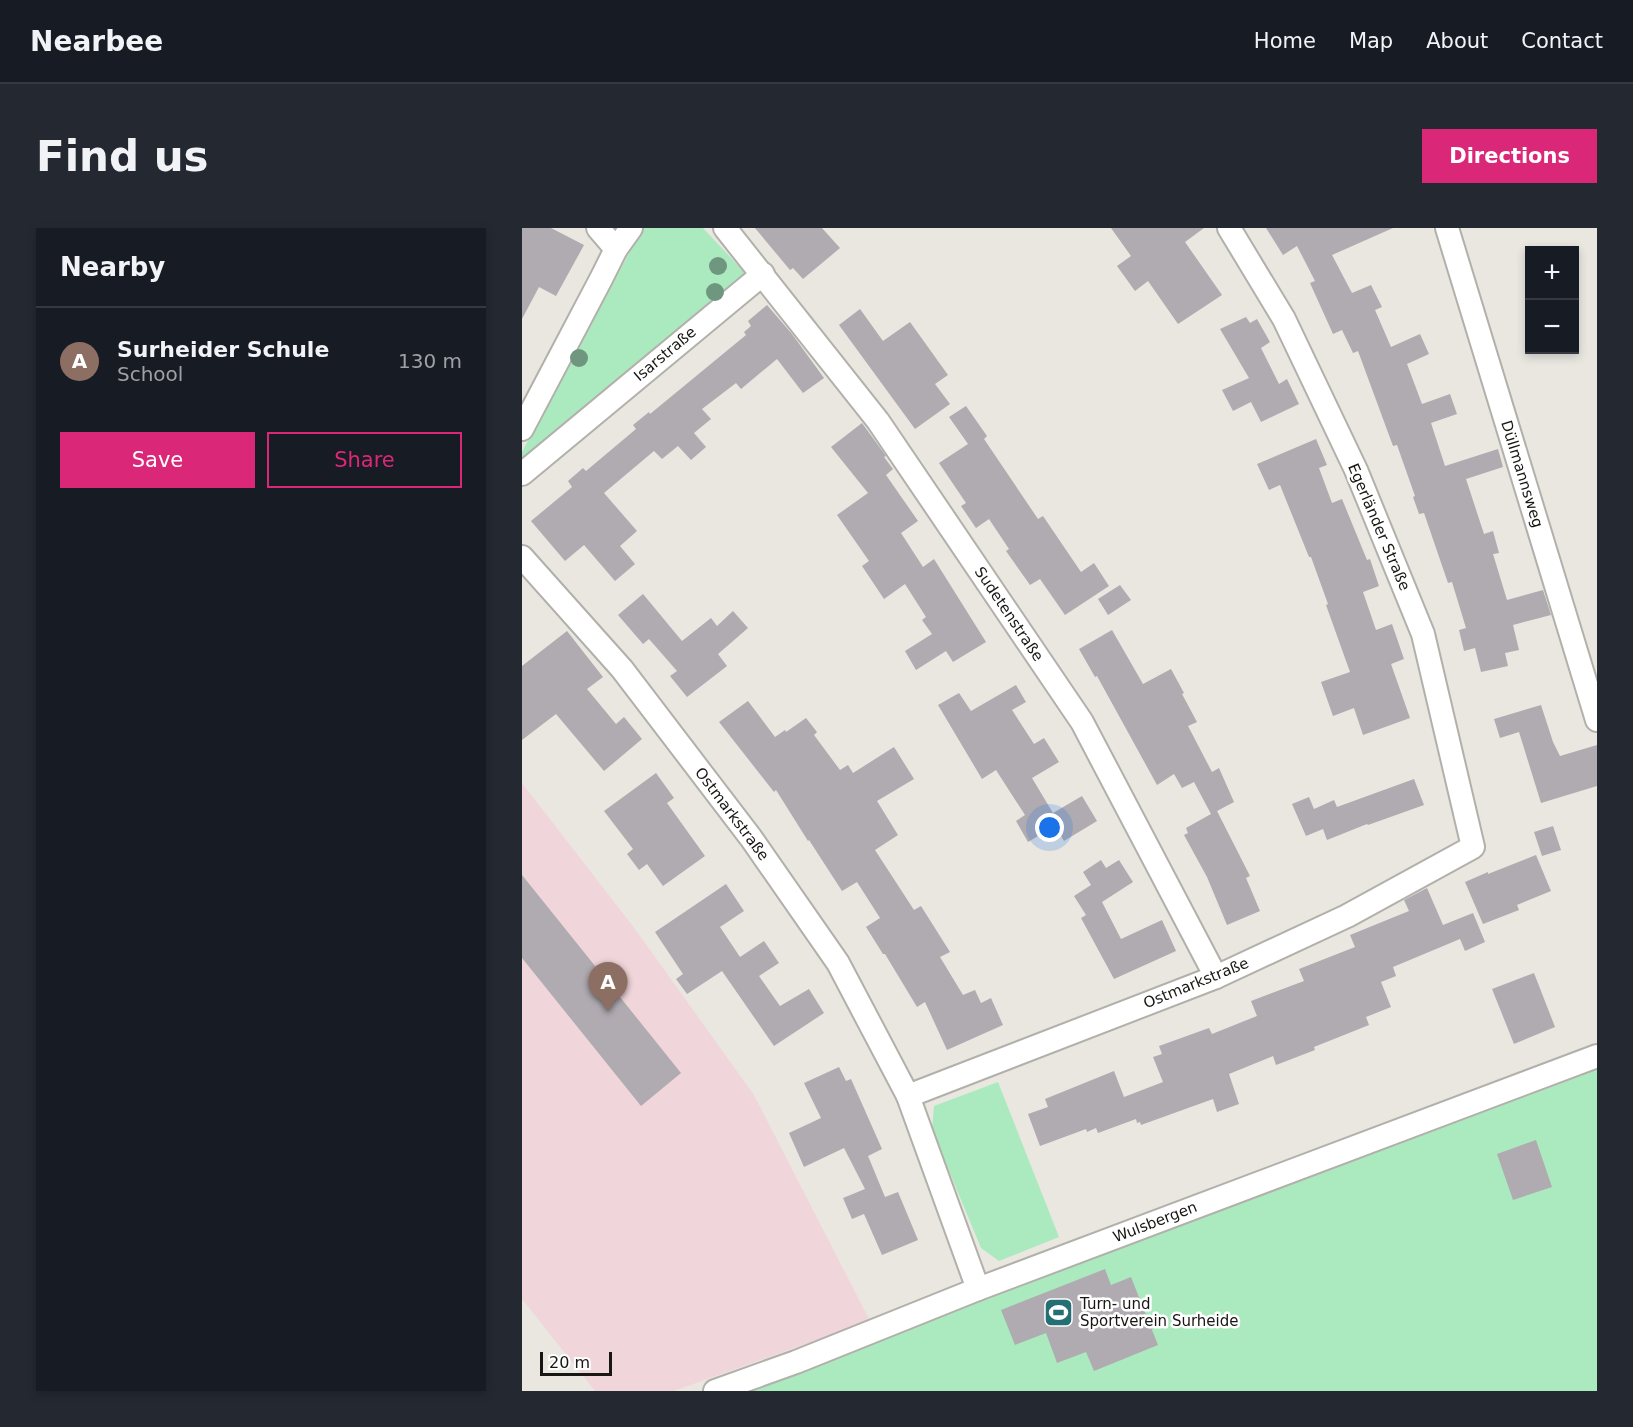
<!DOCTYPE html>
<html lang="en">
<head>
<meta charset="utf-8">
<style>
	body { margin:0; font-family:"DejaVu Sans",sans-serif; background:#242831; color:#f1f3f6 }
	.controls { position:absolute; right:18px; top:18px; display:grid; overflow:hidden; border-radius:0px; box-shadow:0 3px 9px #0003 }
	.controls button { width:54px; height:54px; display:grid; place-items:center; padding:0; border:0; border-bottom:2px solid #363941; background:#171b24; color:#f1f3f6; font:30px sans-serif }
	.scale { position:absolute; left:18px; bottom:15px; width:72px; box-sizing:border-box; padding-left:6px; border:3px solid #181715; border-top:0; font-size:16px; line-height:21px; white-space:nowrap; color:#181715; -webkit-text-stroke:4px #fff; paint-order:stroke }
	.you { position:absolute; left:528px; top:600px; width:21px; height:21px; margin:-15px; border:4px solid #fff; border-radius:50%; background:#1a73e8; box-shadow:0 0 0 9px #1a73e833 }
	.badge { display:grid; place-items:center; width:39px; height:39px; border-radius:50%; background:#db2777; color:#fff; font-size:20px; font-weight:700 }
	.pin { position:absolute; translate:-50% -50px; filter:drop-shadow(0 2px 3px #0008) }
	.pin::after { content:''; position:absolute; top:32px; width:21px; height:18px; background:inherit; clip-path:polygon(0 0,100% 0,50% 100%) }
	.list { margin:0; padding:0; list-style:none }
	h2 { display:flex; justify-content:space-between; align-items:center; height:78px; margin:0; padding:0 24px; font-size:26px }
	h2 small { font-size:20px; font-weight:400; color:#9ea1a6 }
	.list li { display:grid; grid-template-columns:39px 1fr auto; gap:18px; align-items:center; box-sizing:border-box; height:108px; padding:0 24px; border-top:2px solid #363941 }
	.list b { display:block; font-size:22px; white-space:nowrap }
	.list p { margin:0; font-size:20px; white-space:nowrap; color:#9ea1a6 }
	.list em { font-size:20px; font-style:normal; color:#9ea1a6 }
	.actions { display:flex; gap:12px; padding:18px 24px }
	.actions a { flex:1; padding:14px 0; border:2px solid #db2777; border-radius:0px; text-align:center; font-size:21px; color:#db2777 }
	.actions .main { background:#db2777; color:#fff }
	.map { position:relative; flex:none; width:1075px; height:1163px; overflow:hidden; border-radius:0px }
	header { display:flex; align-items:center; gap:36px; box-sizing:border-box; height:84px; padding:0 30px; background:#171b24; border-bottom:2px solid #363941 }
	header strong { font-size:28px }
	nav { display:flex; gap:33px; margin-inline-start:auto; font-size:21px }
	.intro { display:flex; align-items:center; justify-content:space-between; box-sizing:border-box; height:144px; padding:0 36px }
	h1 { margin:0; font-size:42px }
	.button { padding:15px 27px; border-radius:0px; background:#db2777; color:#fff; font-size:21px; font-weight:700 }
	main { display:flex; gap:36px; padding:0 36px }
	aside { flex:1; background:#171b24; border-radius:0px; box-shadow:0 3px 9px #0003 }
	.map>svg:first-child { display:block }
	.education { fill:#f0d6da }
	.green { fill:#abeabf }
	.building { fill:#afabb1 }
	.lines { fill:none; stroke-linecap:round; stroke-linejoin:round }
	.street-casing { stroke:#b2b0aa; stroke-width:26 }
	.street { stroke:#fff; stroke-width:22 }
	.tree { fill:#6f977f }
	.labels { text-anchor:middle; stroke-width:5; stroke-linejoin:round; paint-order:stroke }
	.street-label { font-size:15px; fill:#181715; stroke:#fff }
	.poi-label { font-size:15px; fill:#181715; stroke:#fff; text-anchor:start }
</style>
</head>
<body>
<header>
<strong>Nearbee</strong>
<nav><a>Home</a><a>Map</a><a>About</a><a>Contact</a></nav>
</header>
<div class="intro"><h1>Find us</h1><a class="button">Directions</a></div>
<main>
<aside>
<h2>Nearby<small></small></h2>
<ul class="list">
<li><span class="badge" style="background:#8d6e63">A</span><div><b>Surheider Schule</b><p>School</p></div><em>130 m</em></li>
</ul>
<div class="actions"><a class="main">Save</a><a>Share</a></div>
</aside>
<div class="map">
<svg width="1075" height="1163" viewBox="0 0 1075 1163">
	<rect width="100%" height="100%" fill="#e9e7e0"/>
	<!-- education -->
	<path class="education" d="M0 555 113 701 232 867 348 1093 152 1163H73L0 1071Z"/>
	<!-- green -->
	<g class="green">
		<path d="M122 0H181L226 48 0 238V224L119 3Z"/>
		<path d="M1075 836V1163H215Z"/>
		<path d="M476 854 537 1009 477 1033 459 1020 410 902 412 878Z"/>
	</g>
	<!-- building -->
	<g class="building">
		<path d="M0 0H29L62 17 34 68 17 59 0 91Z"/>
		<path d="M233 0H300L318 20 281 51 271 40 268 42Z"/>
		<path d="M589 0H682L663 14 700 67 656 96 626 53 613 63 595 38 609 28Z"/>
		<path d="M744 0H871L810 27 830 65 849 57 860 79 853 82 869 119 898 106 907 126 885 136 900 176 928 166 935 186 909 195 923 238 976 221 981 239 944 251 962 306 971 303 977 325 971 326 985 372 1021 362 1029 387 991 397 997 422 983 425 986 438 959 444 953 420 942 423 937 402 944 400 930 354 926 355 902 285 897 286 891 269 893 268 875 217 871 218 836 123 831 125 820 102 811 106 788 55 793 53 775 18 761 27Z"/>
		<path d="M245 77 270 106 302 150 281 165 255 131 219 161 214 155 180 181 189 191 172 205 184 219 169 232 156 218 140 231 132 223 82 265 115 303 98 318 113 336 93 353 62 317 43 333 9 293 50 259 46 253 61 240 64 243 114 201 111 197 127 184 128 186 224 107 222 104 229 98 226 93Z"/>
		<path d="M338 81 361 113 388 94 426 147 413 156 428 176 393 201 317 97Z"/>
		<path d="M724 89 728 95 735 91 748 114 739 120 757 156 765 151 777 176 739 194 729 174 711 183 700 162 727 150 698 101Z"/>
		<path d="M444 178 465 208 462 211 516 291 521 288 559 344 572 335 587 358 543 387 518 351 508 357 484 323 487 321 467 291 454 300 439 278 444 275 417 235 446 216 427 189Z"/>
		<path d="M340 195 364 228 362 229 371 241 364 247 396 293 379 305 401 339 412 331 464 414 431 434 424 423 394 442 383 423 410 406 400 392 404 389 383 356 362 371 340 338 347 333 315 287 346 265 309 219Z"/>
		<path d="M794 211 805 237 797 240 810 275 820 271 845 332 848 331 857 358 841 364 854 402 870 396 882 431 869 436 888 490 841 507 832 480 811 488 799 454 828 444 804 377 806 376 789 329H787L758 257 747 262 735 236Z"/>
		<path d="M598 357 609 372 586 387 576 371Z"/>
		<path d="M121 366 160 413 189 390 195 398 211 383 226 400 196 426 205 438 165 469 148 448 155 443 127 411 121 416 96 387Z"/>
		<path d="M590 402 621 456 649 441 662 465 660 466 675 494 666 498 690 544 697 540 712 574 695 583 728 648 724 650 738 683 705 697 685 649 662 607 666 605 664 600 689 586 672 554 660 560 652 546 635 557 575 448 573 449 557 421Z"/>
		<path d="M45 403 81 449 65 461 94 496 102 489 120 511 82 543 34 486 0 512V438Z"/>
		<path d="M494 457 504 474 490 482 512 516 522 510 537 534 510 550 531 585 560 568 575 593 542 613 533 598 506 614 494 593 503 587 474 542 460 551 416 477 437 465 449 483Z"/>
		<path d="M226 473 253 509 263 502 264 504 284 490 295 504 292 507 318 542 326 537 331 545 372 519 392 551 355 573 376 607 353 622 392 682 399 678 428 724 418 729 441 767 453 762 459 775 469 770 481 797 425 822 403 774 395 779 363 726H361L344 699 358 690 335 654 320 663 287 612 286 613 254 562 252 564 197 494Z"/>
		<path d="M1019 477 1031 514 1038 528 1075 517V558L1019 575 997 504 978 510 972 491Z"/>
		<path d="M134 545 152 570 145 575 183 628 141 658 125 636 117 642 105 626 111 621 82 583Z"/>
		<path d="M892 551 902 577 846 597 845 596 805 612 801 601 784 608 770 576 787 569 792 581 812 572 815 579Z"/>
		<path d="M1031 598 1039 622 1020 628 1012 604Z"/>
		<path d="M1014 627 1029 663 995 677 997 682 961 696 943 654 966 644V646Z"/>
		<path d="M579 632 584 640 597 632 611 654 580 674 599 711 640 692 654 723 592 751 559 690 564 687 552 668 569 657 561 644Z"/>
		<path d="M0 647 159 845 119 878 0 730Z"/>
		<path d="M204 656 222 683 198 699 218 729 242 713 257 735 237 748 258 778 287 761 302 785 252 818 200 743 165 766 154 751 161 746 133 704Z"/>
		<path d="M905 660 921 697 951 685 963 714 943 723 938 711 871 739 874 748 859 754 869 779 844 789 847 797 792 819 793 822 754 837 751 828 707 846 717 876 695 884 691 871 619 897 618 894 615 895 614 891 576 905 574 900 565 904 564 901 518 918 506 886 526 879 523 871 592 843 602 869 641 854 631 829 640 826 637 818 687 800 690 806 735 788 729 773 782 753 777 741 833 719 828 707 887 683 882 672Z"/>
		<path d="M1012 745 1033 799 992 816 970 761Z"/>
		<path d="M317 839 324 853 329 851 360 921 346 928 363 969 376 964 396 1012 360 1027 342 986 330 991 321 970 343 961 322 920 282 939 267 905 299 890 282 855Z"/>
		<path d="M1014 912 1030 959 991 972 975 926Z"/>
		<path d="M583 1041 589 1057 609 1049 636 1117 572 1143 564 1124 535 1135 524 1105 493 1117 479 1082Z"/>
	</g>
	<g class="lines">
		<defs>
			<g id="street">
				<path d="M76 0 94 21"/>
				<path d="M203 0 356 193 560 494 694 749"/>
				<path d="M925 0 1075 492"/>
				<path d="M0 201 79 51 94 21 109 0"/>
				<path d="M0 246 241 46"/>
				<path d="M0 329 100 441 229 610 316 735 386 868 456 1061"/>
				<path d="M386 868 694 749 825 688 951 619 901 406 834 242 762 91 707 0"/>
				<path d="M193 1163 274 1134 456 1061 1075 828"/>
			</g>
		</defs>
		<!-- street casing -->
		<use href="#street" class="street-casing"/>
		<!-- street -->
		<use href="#street" class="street"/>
	</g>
	<!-- trees -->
	<g class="tree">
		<circle cx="196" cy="38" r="9"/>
		<circle cx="193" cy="64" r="9"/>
		<circle cx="57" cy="130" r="9"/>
	</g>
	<!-- icons -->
	<defs>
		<symbol id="stadium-square" viewBox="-11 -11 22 22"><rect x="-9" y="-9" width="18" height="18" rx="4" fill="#246f74" stroke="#fff"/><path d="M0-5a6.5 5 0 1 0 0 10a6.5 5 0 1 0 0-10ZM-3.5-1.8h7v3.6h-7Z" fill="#fff"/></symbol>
	</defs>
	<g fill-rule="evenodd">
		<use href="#stadium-square" x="520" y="1068" width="33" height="33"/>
	</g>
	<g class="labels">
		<!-- street labels -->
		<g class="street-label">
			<text transform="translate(143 126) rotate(-40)" y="5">Isarstraße</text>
			<text transform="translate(1000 246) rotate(73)" y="5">Düllmannsweg</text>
			<text transform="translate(857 299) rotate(67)" y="5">Egerländer Straße</text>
			<text transform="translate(487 386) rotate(56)" y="5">Sudetenstraße</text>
			<text transform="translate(210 586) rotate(53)" y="5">Ostmarkstraße</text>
			<text transform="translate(674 755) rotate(-22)" y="5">Ostmarkstraße</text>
			<text transform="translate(633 994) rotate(-21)" y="5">Wulsbergen</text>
		</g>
		<!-- poi labels -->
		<g class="poi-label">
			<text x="558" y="1081">Turn- und<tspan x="558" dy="17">Sportverein Surheide</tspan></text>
		</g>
	</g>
</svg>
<div class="controls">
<button>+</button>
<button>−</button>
</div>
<div class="scale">20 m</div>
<div class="you"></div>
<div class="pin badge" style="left:86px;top:784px;background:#8d6e63">A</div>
</div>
</main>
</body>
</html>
